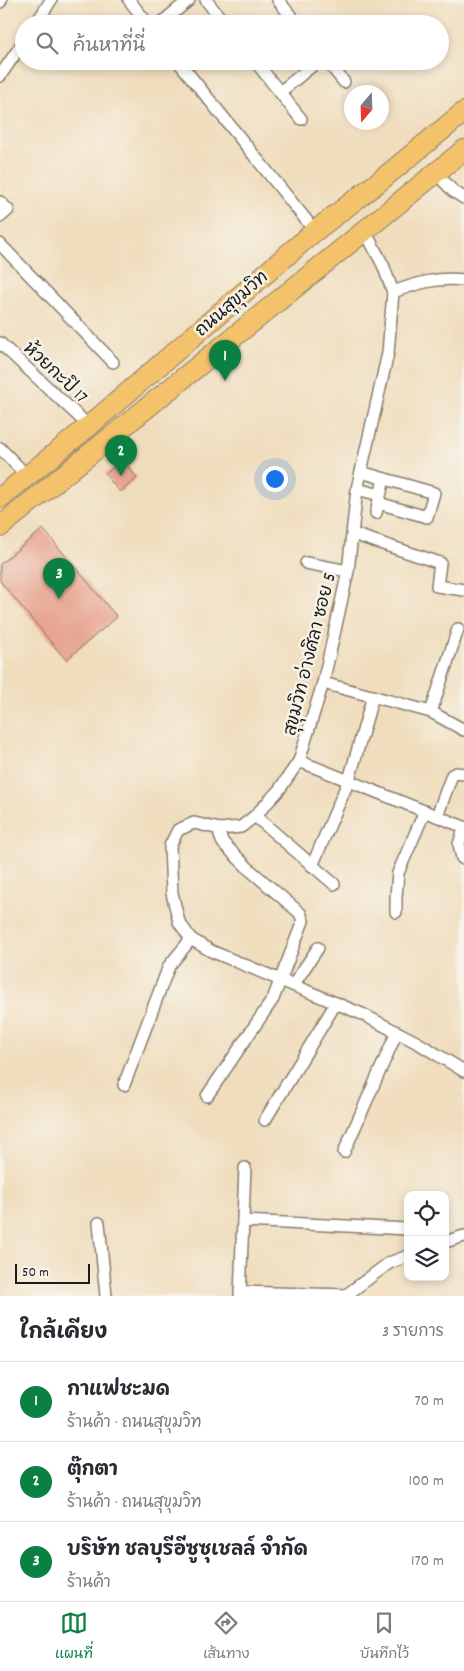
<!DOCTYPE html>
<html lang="th">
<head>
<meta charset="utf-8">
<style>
	body { margin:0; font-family:Dekko,"Playpen Sans Thai",sans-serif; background:#f7f7f7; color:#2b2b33 }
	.controls { position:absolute; right:15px; bottom:15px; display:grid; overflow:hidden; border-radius:10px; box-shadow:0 2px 8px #0003 }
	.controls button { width:45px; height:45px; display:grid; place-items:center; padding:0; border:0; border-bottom:1px solid #e1e1e2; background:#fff; color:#2b2b33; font:25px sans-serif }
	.compass { position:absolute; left:344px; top:85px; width:45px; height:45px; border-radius:50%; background:#fff; box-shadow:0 2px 8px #0003; rotate:199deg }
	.scale { position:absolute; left:15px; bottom:12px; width:75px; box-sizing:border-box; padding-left:5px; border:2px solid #1c1c1c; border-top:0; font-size:14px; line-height:18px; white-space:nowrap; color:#1c1c1c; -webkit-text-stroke:4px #f7f3e8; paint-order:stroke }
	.you { position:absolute; left:274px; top:478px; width:18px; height:18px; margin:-12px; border:4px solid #fff; border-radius:50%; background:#1a73e8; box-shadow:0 0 0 8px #1a73e833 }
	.badge { display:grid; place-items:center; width:32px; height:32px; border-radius:50%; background:#0b8043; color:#fff; font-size:16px; font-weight:700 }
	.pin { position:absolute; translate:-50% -41px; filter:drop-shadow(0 1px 2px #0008) }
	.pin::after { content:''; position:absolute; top:26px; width:18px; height:15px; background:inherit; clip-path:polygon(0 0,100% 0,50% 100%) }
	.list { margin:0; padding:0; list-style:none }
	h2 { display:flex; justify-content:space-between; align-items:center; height:65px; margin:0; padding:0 20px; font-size:21px }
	h2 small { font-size:16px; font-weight:400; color:#7c7c81 }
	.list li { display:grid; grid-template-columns:32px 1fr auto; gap:15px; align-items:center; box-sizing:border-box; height:80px; padding:0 20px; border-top:1px solid #e1e1e2 }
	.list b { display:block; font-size:19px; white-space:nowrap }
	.list p { margin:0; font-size:16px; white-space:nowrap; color:#7c7c81 }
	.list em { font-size:16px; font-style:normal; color:#7c7c81 }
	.icon { flex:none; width:28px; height:28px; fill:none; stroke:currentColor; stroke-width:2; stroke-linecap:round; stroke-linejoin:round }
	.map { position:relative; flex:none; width:464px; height:1296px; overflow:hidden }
	.search { position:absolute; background:#fff; box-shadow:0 2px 8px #0003; left:15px; right:15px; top:15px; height:55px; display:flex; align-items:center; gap:12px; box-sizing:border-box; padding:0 18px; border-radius:28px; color:#7c7c81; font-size:19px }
	.sheet { height:305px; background:#fff }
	nav { display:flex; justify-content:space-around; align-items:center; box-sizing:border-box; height:70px; border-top:1px solid #e1e1e2; background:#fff; font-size:14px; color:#7c7c81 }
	nav a { display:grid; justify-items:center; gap:2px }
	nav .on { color:#0b8043 }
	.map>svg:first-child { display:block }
	.building { fill:#e7a591 }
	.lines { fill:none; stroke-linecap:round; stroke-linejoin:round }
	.minor-casing { stroke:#867c6c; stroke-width:14 }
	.trunk-casing { stroke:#867c6c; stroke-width:22 }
	.minor { stroke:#fff; stroke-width:11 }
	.trunk { stroke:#f4c26a; stroke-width:20 }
	.labels { text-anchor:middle; stroke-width:5; stroke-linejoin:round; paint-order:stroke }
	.street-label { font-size:18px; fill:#1c1c1c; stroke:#f7f3e8 }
</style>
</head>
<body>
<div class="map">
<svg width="464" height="1296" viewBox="0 0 464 1296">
	<rect width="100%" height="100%" fill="#f7f3e8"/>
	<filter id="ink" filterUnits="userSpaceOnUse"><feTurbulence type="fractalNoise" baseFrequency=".02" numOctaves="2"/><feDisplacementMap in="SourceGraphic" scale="10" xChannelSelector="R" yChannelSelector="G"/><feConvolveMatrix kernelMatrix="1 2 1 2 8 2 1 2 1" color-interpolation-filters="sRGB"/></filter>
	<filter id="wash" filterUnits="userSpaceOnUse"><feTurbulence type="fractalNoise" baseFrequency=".0096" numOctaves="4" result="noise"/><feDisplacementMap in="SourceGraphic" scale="20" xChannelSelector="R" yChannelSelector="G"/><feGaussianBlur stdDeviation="1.12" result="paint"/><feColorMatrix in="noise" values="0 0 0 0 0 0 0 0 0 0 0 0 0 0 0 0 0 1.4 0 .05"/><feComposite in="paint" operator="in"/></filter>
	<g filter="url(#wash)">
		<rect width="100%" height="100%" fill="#f0ddbd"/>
		<g id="blocks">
			<!-- building -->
			<g class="building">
				<path d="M123 460 137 478 120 492 105 474Z"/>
				<path d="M43 529 117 617 66 660 0 581V564Z"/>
			</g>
		</g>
	</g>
	<g filter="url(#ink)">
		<use href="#blocks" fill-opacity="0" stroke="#867c6c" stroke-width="1"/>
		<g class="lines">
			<defs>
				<g id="minor">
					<path d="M129 0 148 24"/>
					<path d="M206 0 225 24"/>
					<path d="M278 0 297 24"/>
					<path d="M0 2 1 0"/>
					<path d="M36 24 51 0"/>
					<path d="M160 24 189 0"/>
					<path d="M178 61 315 231"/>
					<path d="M255 61 301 119"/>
					<path d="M327 61 344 82"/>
					<path d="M0 76 24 41"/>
					<path d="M280 92 318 61"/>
					<path d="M436 173 453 191 464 198"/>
					<path d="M0 202 8 210 0 217"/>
					<path d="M365 231 383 265 393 292 388 353 357 489 348 571 335 630 323 683 299 761 279 790 255 816 241 827 220 829 194 823 178 830 170 846 172 893 179 922 191 939 211 951 362 1014 418 1043 464 1071"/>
					<path d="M0 244 113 362"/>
					<path d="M393 292C418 283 437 277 464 280"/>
					<path d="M0 343 89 426"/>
					<path d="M0 448 27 476"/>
					<path d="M361 472 434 493 427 517 378 503"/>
					<path d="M357 489 380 495"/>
					<path d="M376 513 384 479"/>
					<path d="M353 534 440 563 437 586 464 590"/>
					<path d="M306 563 348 571"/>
					<path d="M323 683 431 712 464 730"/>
					<path d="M431 712 458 629"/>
					<path d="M299 761 464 827"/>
					<path d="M255 816 334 884"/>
					<path d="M437 816 452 775 456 773 464 774"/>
					<path d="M462 858 459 844 464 829"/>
					<path d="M312 866 349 780 373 696"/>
					<path d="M396 912V897L398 873 425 811"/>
					<path d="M294 984 318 948"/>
					<path d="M124 1085 169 966 191 939"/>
					<path d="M207 1096 273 999 303 921 300 913 250 870 223 843 220 836V829"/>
					<path d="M265 1120 336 1003"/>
					<path d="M344 1152 397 1032"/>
					<path d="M243 1221 408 1229"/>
					<path d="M99 1223 106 1296"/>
					<path d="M445 1242 464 1236"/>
					<path d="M241 1292 346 1295"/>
					<path d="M240 1296 245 1168"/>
					<path d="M345 1296 389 1263 408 1256"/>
				</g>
				<g id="trunk">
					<path d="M0 498 89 426 315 231 381 180 464 112"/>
					<path d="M0 527 464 150"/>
				</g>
			</defs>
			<!-- minor casing -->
			<use href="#minor" class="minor-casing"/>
			<!-- trunk casing -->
			<use href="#trunk" class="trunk-casing"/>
			<!-- minor -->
			<use href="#minor" class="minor"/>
			<!-- trunk -->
			<use href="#trunk" class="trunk"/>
		</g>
	</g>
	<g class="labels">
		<!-- street labels -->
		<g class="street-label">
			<text transform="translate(231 303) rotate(-41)" y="6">ถนนสุขุมวิท</text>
			<text transform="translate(56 372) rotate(43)" y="6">ห้วยกะปิ 17</text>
			<text transform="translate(309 654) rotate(-76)" y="6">สุขุมวิท อ่างศิลา ซอย 5</text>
		</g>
	</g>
</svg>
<div class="controls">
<button><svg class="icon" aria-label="locate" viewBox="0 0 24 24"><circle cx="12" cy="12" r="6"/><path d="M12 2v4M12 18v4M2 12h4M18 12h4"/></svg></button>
<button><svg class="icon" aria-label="layers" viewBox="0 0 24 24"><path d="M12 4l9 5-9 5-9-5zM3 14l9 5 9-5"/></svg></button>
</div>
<svg class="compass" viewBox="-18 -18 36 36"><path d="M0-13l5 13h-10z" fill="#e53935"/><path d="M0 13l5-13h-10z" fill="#7c7c81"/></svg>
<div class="scale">50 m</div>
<div class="you"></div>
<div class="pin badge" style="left:225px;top:381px">1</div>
<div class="pin badge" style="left:121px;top:476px">2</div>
<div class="pin badge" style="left:59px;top:599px">3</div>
<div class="search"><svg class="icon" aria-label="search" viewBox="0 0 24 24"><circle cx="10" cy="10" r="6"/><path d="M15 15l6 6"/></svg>ค้นหาที่นี่</div>
</div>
<section class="sheet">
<h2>ใกล้เคียง<small>3 รายการ</small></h2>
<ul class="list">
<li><span class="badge">1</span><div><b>กาแฟชะมด</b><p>ร้านค้า · ถนนสุขุมวิท</p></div><em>70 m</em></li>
<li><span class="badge">2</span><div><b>ตุ๊กตา</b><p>ร้านค้า · ถนนสุขุมวิท</p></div><em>100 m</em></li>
<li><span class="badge">3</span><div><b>บริษัท ชลบุรีอีซูซุเชลล์ จำกัด</b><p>ร้านค้า</p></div><em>170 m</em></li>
</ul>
</section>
<nav>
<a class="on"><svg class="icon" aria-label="map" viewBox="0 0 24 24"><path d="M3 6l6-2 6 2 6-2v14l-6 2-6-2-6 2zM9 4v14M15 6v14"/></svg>แผนที่</a>
<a><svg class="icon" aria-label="directions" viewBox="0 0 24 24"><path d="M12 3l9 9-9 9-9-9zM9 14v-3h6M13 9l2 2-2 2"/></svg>เส้นทาง</a>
<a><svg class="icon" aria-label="saved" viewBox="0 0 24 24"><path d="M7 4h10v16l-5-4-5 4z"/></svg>บันทึกไว้</a>
</nav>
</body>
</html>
